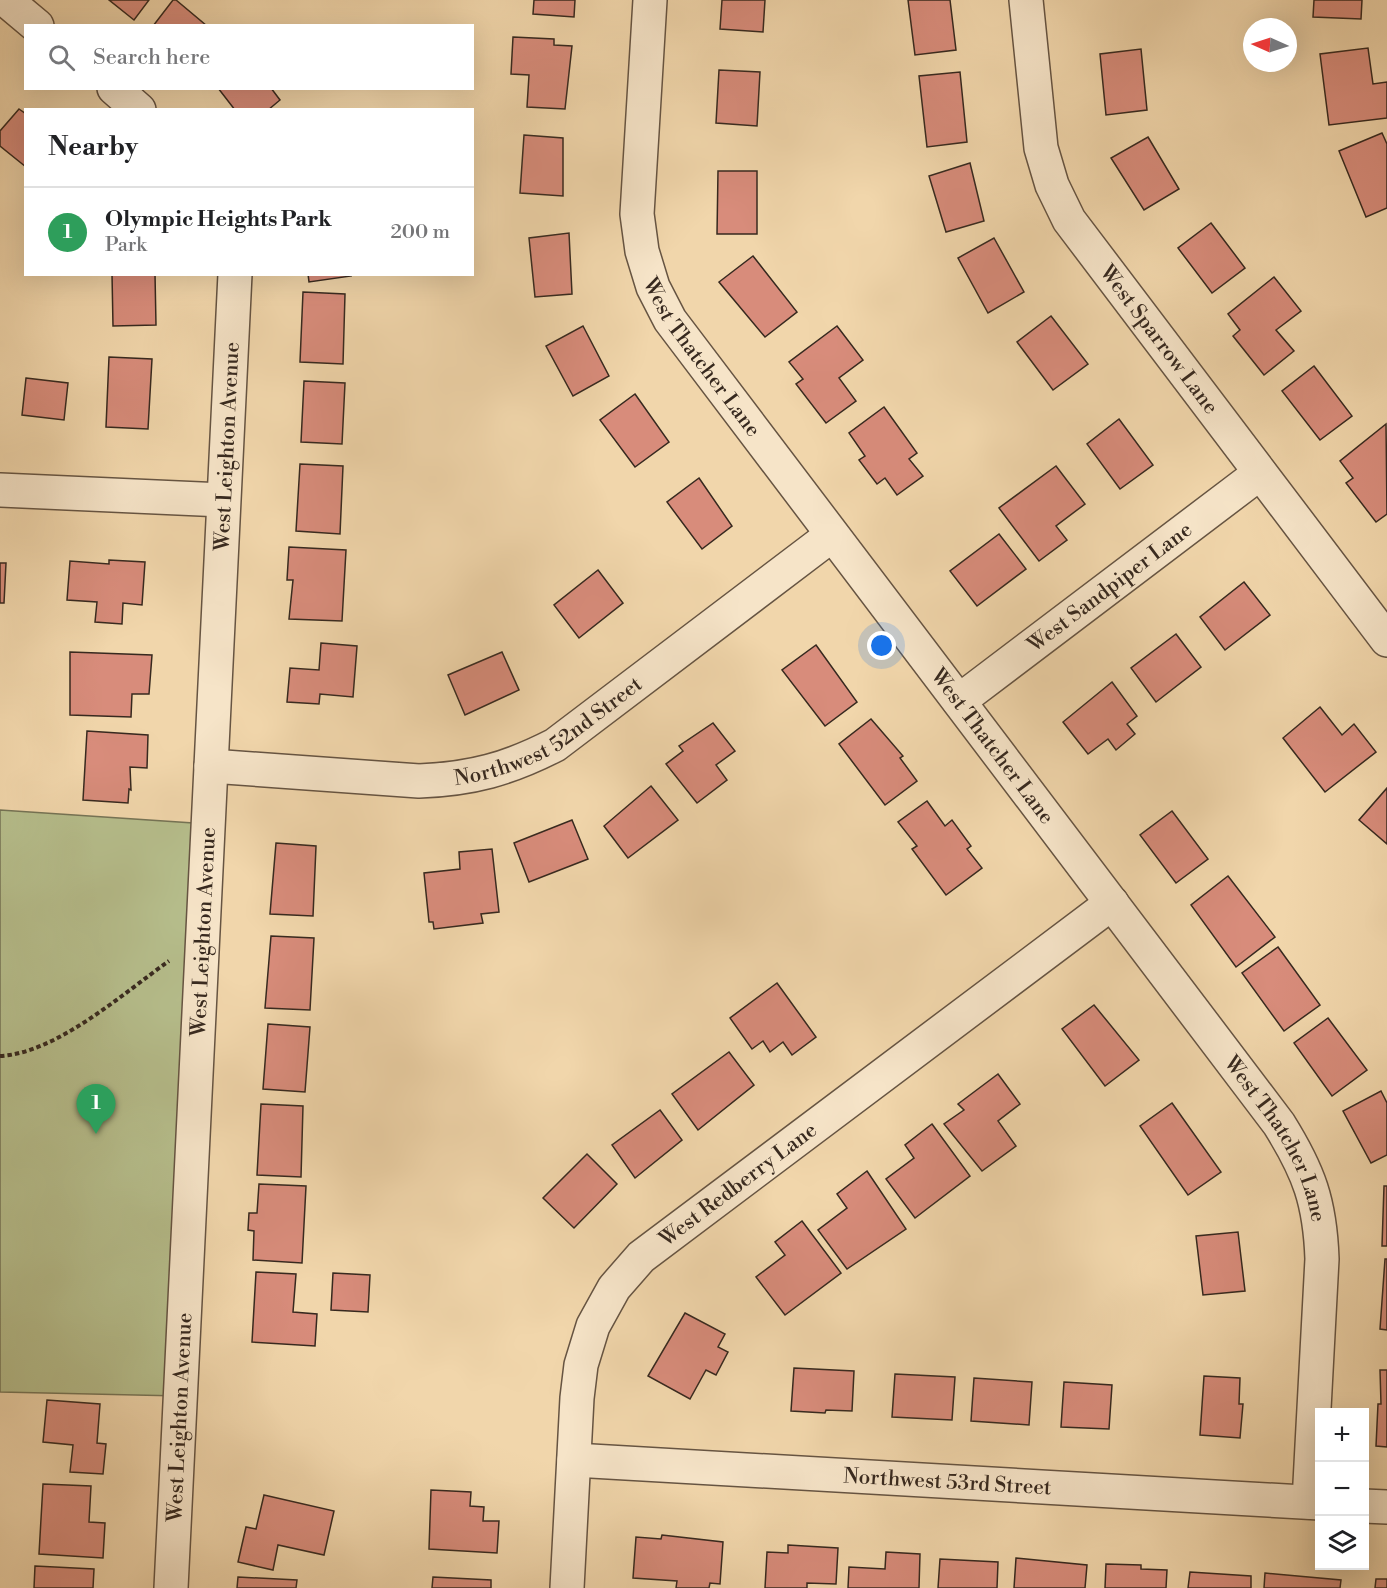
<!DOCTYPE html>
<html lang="en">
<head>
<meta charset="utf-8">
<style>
	body { margin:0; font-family:"Libre Bodoni",serif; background:#f2f2f2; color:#202124 }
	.controls { position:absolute; right:18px; bottom:18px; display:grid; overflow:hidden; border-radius:0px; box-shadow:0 6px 24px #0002 }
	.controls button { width:54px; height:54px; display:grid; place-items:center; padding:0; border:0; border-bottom:2px solid #e0e0e0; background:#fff; color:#202124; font:30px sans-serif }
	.compass { position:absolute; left:1243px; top:18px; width:54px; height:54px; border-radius:50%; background:#fff; box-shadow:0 6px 24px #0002; rotate:273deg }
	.you { position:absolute; left:882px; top:646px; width:21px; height:21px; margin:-15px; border:4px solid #fff; border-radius:50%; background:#1a73e8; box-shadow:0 0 0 9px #1a73e833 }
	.badge { display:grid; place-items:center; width:39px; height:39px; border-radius:50%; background:#b45309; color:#fff; font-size:20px; font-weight:700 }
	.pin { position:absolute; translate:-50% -50px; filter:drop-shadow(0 2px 3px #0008) }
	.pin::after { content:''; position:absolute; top:32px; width:21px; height:18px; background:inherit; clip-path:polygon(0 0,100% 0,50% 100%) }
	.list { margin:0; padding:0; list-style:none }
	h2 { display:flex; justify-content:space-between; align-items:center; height:78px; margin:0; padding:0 24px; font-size:26px }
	h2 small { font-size:20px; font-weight:400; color:#757577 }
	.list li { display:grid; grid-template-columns:39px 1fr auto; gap:18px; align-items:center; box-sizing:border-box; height:90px; padding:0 24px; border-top:2px solid #e0e0e0 }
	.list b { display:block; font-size:22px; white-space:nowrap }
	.list p { margin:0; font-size:20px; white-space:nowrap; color:#757577 }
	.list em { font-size:20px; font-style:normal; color:#757577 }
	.icon { flex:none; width:33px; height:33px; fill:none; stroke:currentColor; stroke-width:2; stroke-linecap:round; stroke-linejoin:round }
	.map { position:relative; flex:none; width:1387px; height:1588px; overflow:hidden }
	.search { position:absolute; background:#fff; box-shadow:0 6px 24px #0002; left:24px; top:24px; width:450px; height:66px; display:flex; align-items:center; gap:15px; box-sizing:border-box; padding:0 21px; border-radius:0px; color:#757577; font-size:22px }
	.panel { position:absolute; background:#fff; box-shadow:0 6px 24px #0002; left:24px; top:108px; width:450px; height:168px; border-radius:0px }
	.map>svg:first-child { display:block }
	.green { fill:#b6be8c; stroke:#767456; stroke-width:1.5 }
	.building { fill:#d88c7b; stroke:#37291f; stroke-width:1.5 }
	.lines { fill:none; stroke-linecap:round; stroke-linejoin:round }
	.street-casing { stroke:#665442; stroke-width:36 }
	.path { stroke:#37291f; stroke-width:4; stroke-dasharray:4.5 3; stroke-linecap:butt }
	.street { stroke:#f6e4c8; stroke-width:33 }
	.labels { text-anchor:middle; stroke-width:5; stroke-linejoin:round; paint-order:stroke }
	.street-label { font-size:21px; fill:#37291f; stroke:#f6e4c8 }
</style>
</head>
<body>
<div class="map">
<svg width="1387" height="1588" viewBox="0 0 1387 1588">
	<rect width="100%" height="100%" fill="#f1d6ab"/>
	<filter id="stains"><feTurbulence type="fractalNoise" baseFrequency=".00333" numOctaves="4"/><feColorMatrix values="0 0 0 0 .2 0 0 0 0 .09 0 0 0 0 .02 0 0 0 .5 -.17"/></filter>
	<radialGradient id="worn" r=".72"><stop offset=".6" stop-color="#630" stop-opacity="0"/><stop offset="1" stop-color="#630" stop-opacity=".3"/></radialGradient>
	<!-- green -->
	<path class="green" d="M0 810 208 824 180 1396 0 1392Z"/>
	<!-- building -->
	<g class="building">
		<path d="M109 0H149L134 20Z"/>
		<path d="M173 0H176L207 26H153Z"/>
		<path d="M534 0H575L574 17 533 14Z"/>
		<path d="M722 0H765L763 32 720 29Z"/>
		<path d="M908 0H950L956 50 915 55Z"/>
		<path d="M1314 0H1362L1361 19 1313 17Z"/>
		<path d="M513 37 554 39V45L572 46 565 109 527 107 529 75 511 74Z"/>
		<path d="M1368 48 1373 84 1387 82V118L1329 125 1320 54Z"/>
		<path d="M1141 49 1147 110 1106 115 1100 54Z"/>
		<path d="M719 70 760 72 757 126 716 123Z"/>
		<path d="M960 72 967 142 927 147 919 76Z"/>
		<path d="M218 88H271L280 100 268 110H235Z"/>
		<path d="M19 109 26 114V167L0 146V131Z"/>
		<path d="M1382 133 1387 144V208L1366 217 1339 151Z"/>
		<path d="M524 135 563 138V196L520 193Z"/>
		<path d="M1148 137 1179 189 1144 210 1111 158Z"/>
		<path d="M970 163 984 221 946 232 929 176Z"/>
		<path d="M718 171H757V234H717Z"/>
		<path d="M1211 223 1245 268 1212 293 1178 248Z"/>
		<path d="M569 233 572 294 535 297 529 238Z"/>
		<path d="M994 238 1024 292 988 313 958 258Z"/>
		<path d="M753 256 797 312 765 337 719 282Z"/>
		<path d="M112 274H155L156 325 113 326Z"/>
		<path d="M308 274H350L351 276 309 282Z"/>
		<path d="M1274 277 1301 311 1276 330 1294 351 1264 375 1233 336 1240 330 1228 314Z"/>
		<path d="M303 292 345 294 343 364 300 362Z"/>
		<path d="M1051 316 1088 364 1053 390 1017 342Z"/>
		<path d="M583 326 609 376 573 396 546 346Z"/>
		<path d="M837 326 863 360 839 378 856 401 826 423 796 384 803 379 789 362Z"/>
		<path d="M109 357 152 359 148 429 106 427Z"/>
		<path d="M1314 366 1352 416 1320 440 1282 391Z"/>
		<path d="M26 378 68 383 64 420 22 415Z"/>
		<path d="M304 381 345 383 342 444 301 442Z"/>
		<path d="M635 394 669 442 635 467 600 420Z"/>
		<path d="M884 407 917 453 909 459 923 476 897 495 885 478 877 484 859 460 865 456 849 433Z"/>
		<path d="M1119 419 1153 465 1120 489 1087 444Z"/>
		<path d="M1386 424 1387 514 1376 522 1346 483 1353 478 1340 461Z"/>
		<path d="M300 464 343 466 340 534 296 531Z"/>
		<path d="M1056 466 1085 504 1056 526 1067 540 1039 561 999 508Z"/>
		<path d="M699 478 732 526 702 549 667 502Z"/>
		<path d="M999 534 1026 569 977 606 950 571Z"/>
		<path d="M289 547 346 550 342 621 289 619 293 580H287Z"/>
		<path d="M109 560 145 562 142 605 123 603 122 624 95 622 97 602 67 600 70 561 109 564Z"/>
		<path d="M0 563H6L4 603H0Z"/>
		<path d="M598 570 623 603 579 638 554 605Z"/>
		<path d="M1244 582 1270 615 1225 650 1200 617Z"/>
		<path d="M1176 634 1201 667 1156 702 1131 668Z"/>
		<path d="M321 643 357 646 353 697 320 694 319 704 287 702 290 668 319 670Z"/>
		<path d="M816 645 857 702 825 726 782 670Z"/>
		<path d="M70 652 152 655 149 694H132L131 717 70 715Z"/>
		<path d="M502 652 519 690 465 715 448 675Z"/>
		<path d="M1112 682 1137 716 1127 724 1135 734 1116 750 1108 739 1088 754 1063 722Z"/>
		<path d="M1320 707 1342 735 1354 724 1376 752 1325 792 1283 738Z"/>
		<path d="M871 719 903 756 900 758 917 781 885 805 839 744Z"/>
		<path d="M713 723 735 751 716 765 727 780 697 803 666 764 683 751 679 746Z"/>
		<path d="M87 731 148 735 147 768 130 767 131 790 129 789 128 803 83 800Z"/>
		<path d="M651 786 678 820 628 858 604 826Z"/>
		<path d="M1387 788V844L1359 820Z"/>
		<path d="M927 801 945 826 952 820 971 846 967 849 982 868 946 895 912 849 917 846 898 822Z"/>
		<path d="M1172 811 1208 859 1176 883 1140 835Z"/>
		<path d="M572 820 588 859 529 882 514 843Z"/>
		<path d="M276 843 316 846 313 916 270 914Z"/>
		<path d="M492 849 499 912 481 914 483 923 434 929 433 922H429L424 873 460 869 459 852Z"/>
		<path d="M1228 876 1275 937 1236 967 1191 905Z"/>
		<path d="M271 936 314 938 310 1010 265 1008Z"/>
		<path d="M1278 947 1320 1005 1284 1031 1242 973Z"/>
		<path d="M777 983 816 1037 792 1055 783 1042 770 1052 763 1041 752 1049 730 1018Z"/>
		<path d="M1094 1005 1139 1060 1105 1086 1062 1029Z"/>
		<path d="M1328 1018 1367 1070 1332 1096 1294 1043Z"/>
		<path d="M268 1024 310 1027 305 1092 263 1089Z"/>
		<path d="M729 1052 754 1085 698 1130 672 1094Z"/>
		<path d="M998 1074 1020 1104 998 1121 1016 1146 982 1171 944 1124 964 1110 958 1104Z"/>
		<path d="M1381 1091 1387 1103V1155L1371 1163 1343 1111Z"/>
		<path d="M1172 1103 1221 1172 1188 1195 1140 1126Z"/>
		<path d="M261 1104 303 1106 301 1177 257 1175Z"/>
		<path d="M660 1110 682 1140 635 1178 612 1145Z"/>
		<path d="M932 1124 970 1176 915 1218 886 1179 914 1158 905 1145Z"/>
		<path d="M587 1154 617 1184 574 1228 543 1198Z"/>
		<path d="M867 1171 906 1229 847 1269 818 1230 847 1208 837 1194Z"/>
		<path d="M259 1184 306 1186 302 1263 253 1260 254 1231 248 1230 249 1213H257Z"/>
		<path d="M1384 1186H1387V1246H1382Z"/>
		<path d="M802 1221 841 1273 785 1315 756 1277 785 1255 775 1242Z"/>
		<path d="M1238 1232 1245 1291 1203 1295 1196 1236Z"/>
		<path d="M1385 1259H1387V1330L1380 1329Z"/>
		<path d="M256 1272 296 1274 293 1312 317 1314 315 1346 252 1342Z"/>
		<path d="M333 1273 370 1275 368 1312 331 1310Z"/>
		<path d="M685 1313 725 1334 718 1347 728 1352 716 1375 706 1370 690 1399 648 1376Z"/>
		<path d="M794 1368 854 1371 852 1411 826 1410 825 1413 791 1411Z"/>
		<path d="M1380 1370H1387V1447L1376 1446 1378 1404H1381Z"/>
		<path d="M895 1374 955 1377 952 1420 892 1417Z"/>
		<path d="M1204 1376 1240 1378 1239 1404H1243L1240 1438 1200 1435Z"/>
		<path d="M974 1378 1032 1382 1029 1425 971 1421Z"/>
		<path d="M1064 1382 1112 1385 1109 1429 1061 1427Z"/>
		<path d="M47 1400 100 1404 97 1443 106 1444 103 1474 70 1472 73 1445 43 1442Z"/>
		<path d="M43 1484 91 1486 89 1522 105 1523 103 1558 39 1554Z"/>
		<path d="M431 1490 471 1492 470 1506 484 1507 483 1521H499L497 1553 429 1549Z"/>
		<path d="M264 1495 334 1511 324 1555 278 1545 273 1570 238 1562 246 1527 256 1529Z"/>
		<path d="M662 1535 723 1542 720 1584 710 1583 709 1588H676L677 1581 633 1578 636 1537 661 1539Z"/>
		<path d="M788 1545 838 1548 836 1584 807 1583V1588H765L767 1552 788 1553Z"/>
		<path d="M886 1552 920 1554 919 1588H848L849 1567 885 1569Z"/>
		<path d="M1016 1558 1087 1565 1085 1588H1014Z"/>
		<path d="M940 1559 998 1562 997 1588H938Z"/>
		<path d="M1106 1564 1141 1565V1569L1167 1570 1166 1588H1105Z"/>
		<path d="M35 1566 94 1569 93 1588H34Z"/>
		<path d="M1190 1572 1251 1576V1588H1188Z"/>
		<path d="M1265 1573 1341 1580 1340 1588H1264Z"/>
		<path d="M238 1577 297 1580 296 1588H237Z"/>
		<path d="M433 1577 491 1580V1588H432Z"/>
		<path d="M1376 1579H1387V1588H1375Z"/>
	</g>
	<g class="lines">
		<defs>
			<g id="street">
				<path d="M6 0 37 26"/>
				<path id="s1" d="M650 0 637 214 642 251 653 287 670 320 1279 1124C1309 1172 1320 1202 1322 1259L1309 1502"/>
				<path id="s2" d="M1026 0 1041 148 1052 185 1069 220 1387 640"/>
				<path d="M114 88 139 110"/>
				<path d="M0 490 223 500"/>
				<path id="s3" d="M959 701 1260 473"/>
				<path id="s4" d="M211 766 419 781C472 779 508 769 555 745L832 535"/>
				<path id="s5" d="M574 1460 1320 1503"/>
				<path d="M1364 1506 1387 1507"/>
				<path id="s6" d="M171 1588 235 274"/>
				<path id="s7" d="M567 1588 577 1398 581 1365 593 1326 614 1288 641 1257 1112 903"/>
			</g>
		</defs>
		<!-- street casing -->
		<use href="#street" class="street-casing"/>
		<!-- path -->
		<path class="path" d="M0 1056C57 1053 122 994 169 961"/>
		<!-- street -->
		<use href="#street" class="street"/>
	</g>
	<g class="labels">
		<!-- street labels -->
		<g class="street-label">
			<text dy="7" stroke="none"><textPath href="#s2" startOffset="376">West Sparrow Lane</textPath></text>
			<text dy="7" stroke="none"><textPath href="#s1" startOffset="375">West Thatcher Lane</textPath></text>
			<text dy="7" stroke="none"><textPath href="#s6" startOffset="1143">West Leighton Avenue</textPath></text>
			<text dy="7" stroke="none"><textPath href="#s3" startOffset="189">West Sandpiper Lane</textPath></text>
			<text dy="7" stroke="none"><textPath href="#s4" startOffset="350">Northwest 52nd Street</textPath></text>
			<text dy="7" stroke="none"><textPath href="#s1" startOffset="861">West Thatcher Lane</textPath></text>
			<text dy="7" stroke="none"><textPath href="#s6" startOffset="657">West Leighton Avenue</textPath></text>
			<text dy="7" stroke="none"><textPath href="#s1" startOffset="1347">West Thatcher Lane</textPath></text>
			<text dy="7" stroke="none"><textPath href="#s7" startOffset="470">West Redberry Lane</textPath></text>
			<text dy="7" stroke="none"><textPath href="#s6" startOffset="171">West Leighton Avenue</textPath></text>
			<text dy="7" stroke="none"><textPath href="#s5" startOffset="374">Northwest 53rd Street</textPath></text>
		</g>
	</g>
	<rect width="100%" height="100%" filter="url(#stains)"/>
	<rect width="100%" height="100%" fill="url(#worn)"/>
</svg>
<div class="controls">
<button>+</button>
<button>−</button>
<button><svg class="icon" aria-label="layers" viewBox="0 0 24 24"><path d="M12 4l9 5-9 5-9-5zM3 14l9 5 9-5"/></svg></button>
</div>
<svg class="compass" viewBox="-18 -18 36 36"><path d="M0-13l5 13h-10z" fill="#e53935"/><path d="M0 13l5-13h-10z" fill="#757577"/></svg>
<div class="you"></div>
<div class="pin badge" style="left:96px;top:1134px;background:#2e9e5b">1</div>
<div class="search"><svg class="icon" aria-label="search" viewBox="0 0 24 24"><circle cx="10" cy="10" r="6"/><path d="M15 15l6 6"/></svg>Search here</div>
<section class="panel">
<h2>Nearby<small></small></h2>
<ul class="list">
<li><span class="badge" style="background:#2e9e5b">1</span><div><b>Olympic Heights Park</b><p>Park</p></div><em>200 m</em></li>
</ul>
</section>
</div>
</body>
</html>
